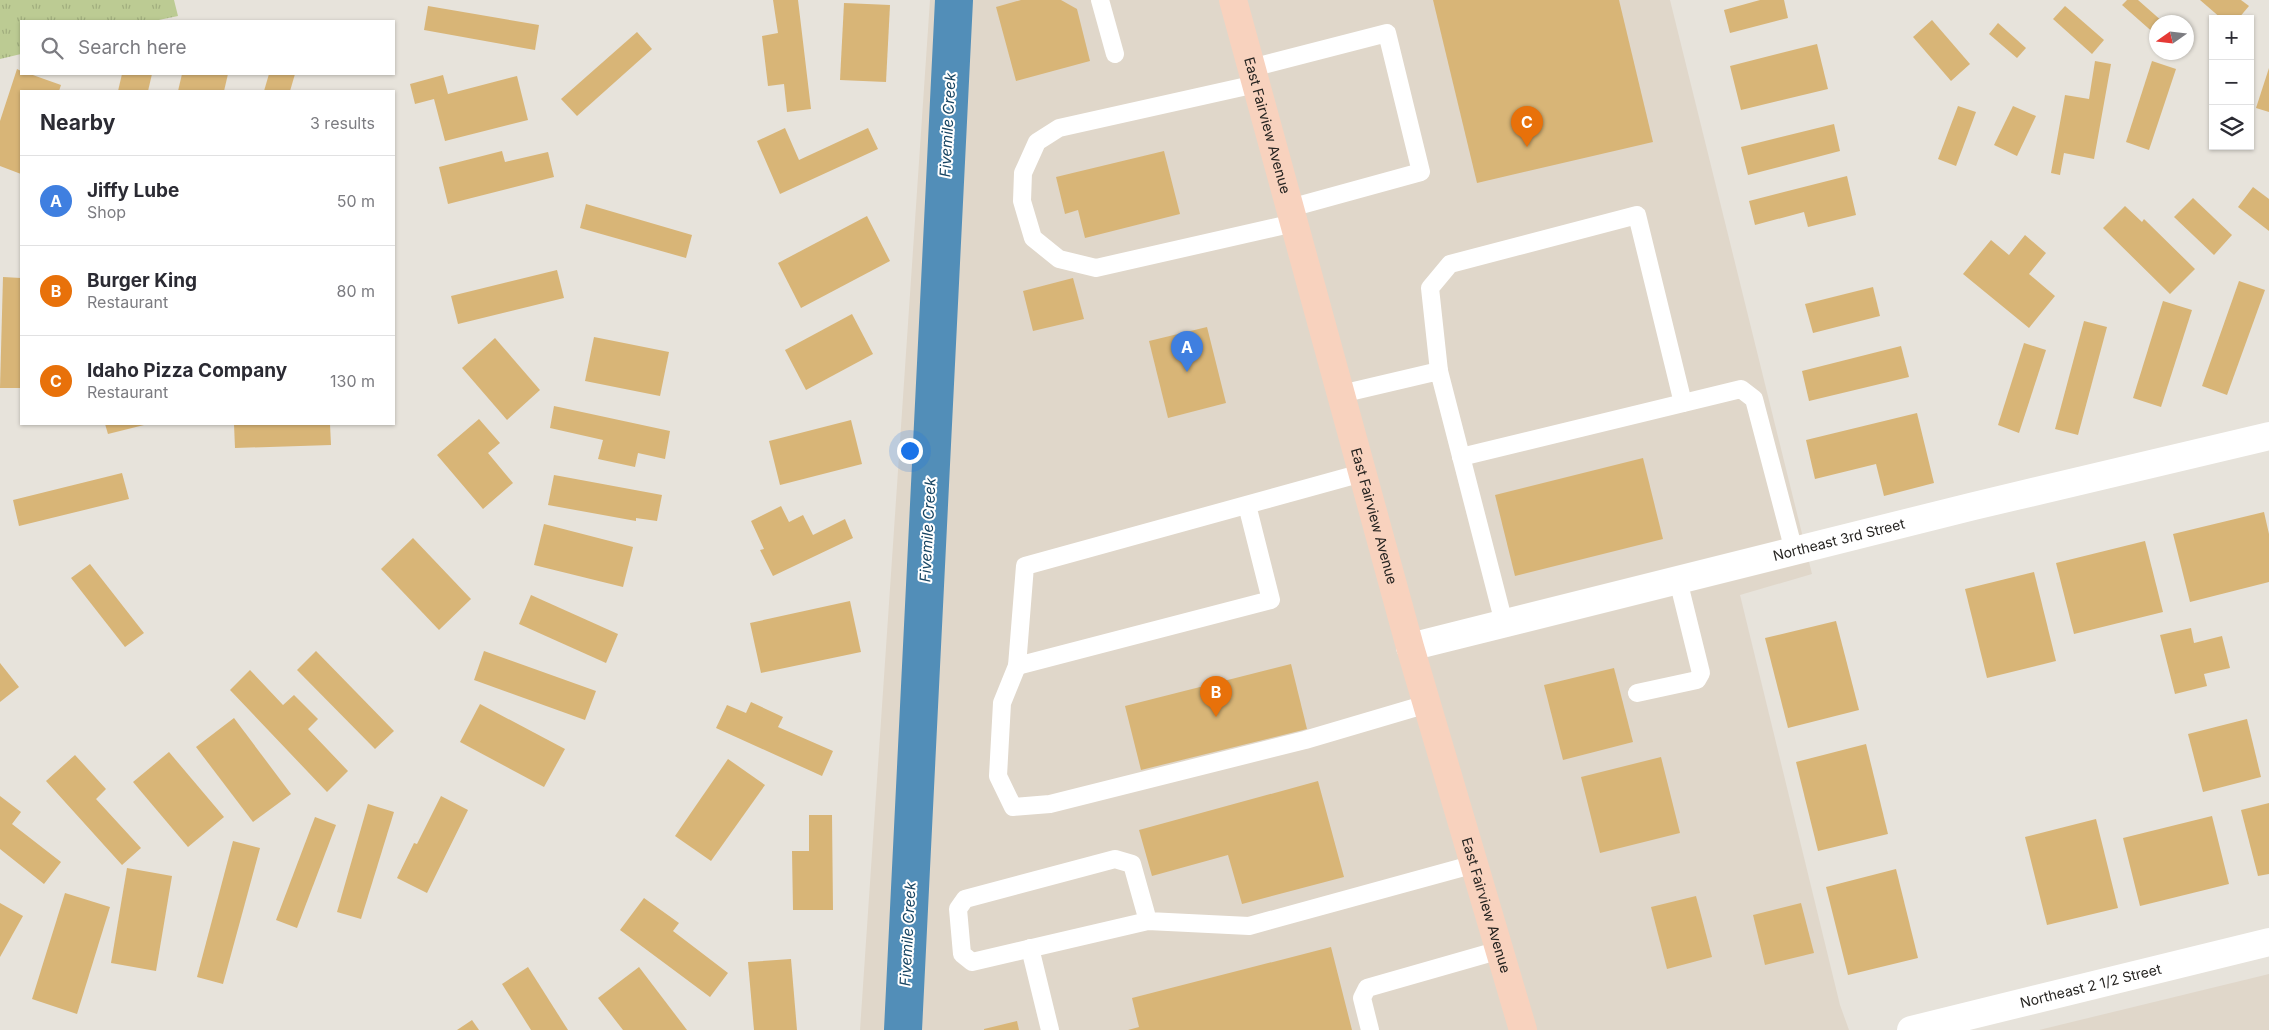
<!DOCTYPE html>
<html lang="en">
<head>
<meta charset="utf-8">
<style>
	body { margin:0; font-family:Inter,sans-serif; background:#f7f7f7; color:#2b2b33 }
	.controls { position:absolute; right:15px; top:15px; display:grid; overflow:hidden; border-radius:0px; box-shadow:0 1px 4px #0004 }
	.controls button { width:45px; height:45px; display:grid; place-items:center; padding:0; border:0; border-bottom:1px solid #e1e1e2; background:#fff; color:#2b2b33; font:25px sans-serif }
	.compass { position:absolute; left:2149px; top:15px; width:45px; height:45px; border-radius:50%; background:#fff; box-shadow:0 1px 4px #0004; rotate:256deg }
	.you { position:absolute; left:909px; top:450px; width:18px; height:18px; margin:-12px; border:4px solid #fff; border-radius:50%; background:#1a73e8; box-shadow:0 0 0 8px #1a73e833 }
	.badge { display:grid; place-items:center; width:32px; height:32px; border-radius:50%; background:#d93025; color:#fff; font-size:16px; font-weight:700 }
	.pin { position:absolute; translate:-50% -41px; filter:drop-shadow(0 1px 2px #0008) }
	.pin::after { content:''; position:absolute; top:26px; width:18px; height:15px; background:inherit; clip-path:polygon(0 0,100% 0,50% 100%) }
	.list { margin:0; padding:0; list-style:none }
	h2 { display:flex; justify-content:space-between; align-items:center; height:65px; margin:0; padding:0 20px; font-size:21px }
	h2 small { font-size:16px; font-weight:400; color:#7c7c81 }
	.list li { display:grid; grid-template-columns:32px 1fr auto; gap:15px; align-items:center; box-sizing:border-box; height:90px; padding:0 20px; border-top:1px solid #e1e1e2 }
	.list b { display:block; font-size:19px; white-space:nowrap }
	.list p { margin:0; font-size:16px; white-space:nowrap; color:#7c7c81 }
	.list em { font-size:16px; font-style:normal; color:#7c7c81 }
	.icon { flex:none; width:28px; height:28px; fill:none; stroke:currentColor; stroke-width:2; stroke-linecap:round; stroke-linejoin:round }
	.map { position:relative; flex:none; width:2269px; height:1030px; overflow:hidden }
	.search { position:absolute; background:#fff; box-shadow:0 1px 4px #0004; left:20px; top:20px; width:375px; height:55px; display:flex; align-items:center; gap:12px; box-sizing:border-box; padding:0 18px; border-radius:0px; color:#7c7c81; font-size:19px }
	.panel { position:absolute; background:#fff; box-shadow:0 1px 4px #0004; left:20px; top:90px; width:375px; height:335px; border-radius:0px }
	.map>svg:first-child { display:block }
	.built { fill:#e0d7ca }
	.park { fill:url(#park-tufts) }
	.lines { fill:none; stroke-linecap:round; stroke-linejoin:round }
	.canal { stroke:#528eb8; stroke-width:38 }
	.building { fill:#d8b577 }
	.lane { stroke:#fff; stroke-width:18 }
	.street { stroke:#fff; stroke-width:28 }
	.primary { stroke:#f8d2be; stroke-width:28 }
	.labels { text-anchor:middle; stroke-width:4; stroke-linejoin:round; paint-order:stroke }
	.street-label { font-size:14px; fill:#262421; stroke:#fff }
	.water-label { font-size:15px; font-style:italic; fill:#164462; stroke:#fff }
</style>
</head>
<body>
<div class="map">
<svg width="2269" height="1030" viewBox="0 0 2269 1030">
	<defs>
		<pattern id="park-tufts" width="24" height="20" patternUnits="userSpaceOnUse" patternTransform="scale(1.25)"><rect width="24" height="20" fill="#bccb93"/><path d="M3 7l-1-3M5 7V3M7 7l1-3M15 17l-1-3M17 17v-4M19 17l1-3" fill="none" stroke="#a1ae7e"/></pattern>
	</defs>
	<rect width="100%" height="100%" fill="#e7e3db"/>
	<!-- built -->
	<g class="built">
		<path d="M930 0H1670L1812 574 1740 595 1840 1005 1849 1030H860Z"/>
		<path d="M2269 974V1030H2039Z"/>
	</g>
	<!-- park -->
	<path class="park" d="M0 0H174L178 16 154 21H21V54L0 59Z"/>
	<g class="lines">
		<!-- canal -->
		<path class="canal" d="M903 1030 954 0"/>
	</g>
	<!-- building -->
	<g class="building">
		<path d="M773 0H798L811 109 787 112 784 84 768 86 762 36 778 33Z"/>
		<path d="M1021 0H1061L1077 9 1090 61 1016 81 996 7Z"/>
		<path d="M1433 0H1619L1653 142 1477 183Z"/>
		<path d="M1760 0H1784L1788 18 1730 33 1724 10Z"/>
		<path d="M2127 0H2138L2163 22H2156V35L2122 5Z"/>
		<path d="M2200 0H2241L2249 6 2238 19H2222Z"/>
		<path d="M844 3 890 5 886 82 840 80Z"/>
		<path d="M428 6 539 25 535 50 424 30Z"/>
		<path d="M2065 6 2104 40 2092 54 2053 19Z"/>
		<path d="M1932 20 1970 64 1951 81 1913 37Z"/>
		<path d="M1998 23 2026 48 2017 58 1989 34Z"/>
		<path d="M637 32 652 49 577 116 561 99Z"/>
		<path d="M1817 44 1828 89 1741 110 1730 66Z"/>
		<path d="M2095 61 2111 64 2094 159 2064 153 2060 175 2051 173 2065 95 2089 99Z"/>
		<path d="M2152 61 2176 69 2149 150 2126 142Z"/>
		<path d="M2269 68V112L2256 108Z"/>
		<path d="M17 69 21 71V74H30L61 85 59 91H21V174L0 166V121Z"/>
		<path d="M122 74H152L148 91H118Z"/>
		<path d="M182 74H228L224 91H178Z"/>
		<path d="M269 74H295L290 91H264Z"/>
		<path d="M443 75 448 94 517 76 528 120 445 141 434 99 415 104 410 84Z"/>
		<path d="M1958 106 1976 112 1956 166 1938 159Z"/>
		<path d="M2013 106 2036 116 2017 156 1994 145Z"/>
		<path d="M1834 124 1840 151 1748 175 1741 147Z"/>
		<path d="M785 128 799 160 868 128 878 149 780 194 757 141Z"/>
		<path d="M502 151 505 162 548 152 554 177 448 204 439 167Z"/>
		<path d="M1164 151 1180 214 1085 238 1078 210 1065 214 1056 177Z"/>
		<path d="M1847 176 1856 215 1808 227 1804 212 1755 225 1749 201Z"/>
		<path d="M2253 187 2269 199V231L2238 207Z"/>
		<path d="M2193 198 2232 235 2214 255 2174 217Z"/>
		<path d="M586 204 692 235 686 258 580 228Z"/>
		<path d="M2125 206 2142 222 2144 219 2195 269 2170 294 2103 228Z"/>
		<path d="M867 216 890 261 801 308 778 263Z"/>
		<path d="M2025 235 2046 253 2029 274 2055 296 2029 328 1963 274 1991 240 2009 255Z"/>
		<path d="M557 270 564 298 458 324 451 296Z"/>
		<path d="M3 277 21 278V388H0Z"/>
		<path d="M1073 278 1084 319 1033 331 1023 291Z"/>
		<path d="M2239 281 2265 290 2227 395 2202 386Z"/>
		<path d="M1873 287 1880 316 1813 333 1805 304Z"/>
		<path d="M2163 301 2192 310 2161 407 2133 398Z"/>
		<path d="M852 314 873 354 806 390 785 350Z"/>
		<path d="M2084 321 2107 327 2078 435 2055 429Z"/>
		<path d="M1207 327 1226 403 1168 418 1149 341Z"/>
		<path d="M594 337 669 352 660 396 585 381Z"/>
		<path d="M495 338 540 390 507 420 462 368Z"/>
		<path d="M2024 343 2046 350 2019 433 1998 425Z"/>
		<path d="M1901 346 1909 377 1809 401 1802 371Z"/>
		<path d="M554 406 670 431 665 459 638 453 635 467 598 459 603 440 550 428Z"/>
		<path d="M1917 413 1934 483 1884 496 1876 464 1815 479 1806 440Z"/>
		<path d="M479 419 500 443 488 453 513 483 483 509 437 455Z"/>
		<path d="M851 420 862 464 780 485 769 441Z"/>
		<path d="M105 424H148L108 434Z"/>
		<path d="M234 424H330L331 445 235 448Z"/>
		<path d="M1643 458 1663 539 1515 576 1495 495Z"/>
		<path d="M122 473 129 499 19 526 13 500Z"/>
		<path d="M554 475 662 495 657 521 636 518V521L548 505Z"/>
		<path d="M781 506 789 522 803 515 813 535 845 519 853 538 773 576 760 550 764 549 751 521Z"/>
		<path d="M2264 512 2269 534V582L2190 602 2173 534Z"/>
		<path d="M544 524 633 547 623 587 534 565Z"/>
		<path d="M413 538 471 599 439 630 381 569Z"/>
		<path d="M2145 541 2163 612 2074 634 2056 563Z"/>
		<path d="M90 564 144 633 125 647 71 578Z"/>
		<path d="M2034 572 2056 661 1987 678 1965 589Z"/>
		<path d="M531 595 618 634 606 663 519 624Z"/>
		<path d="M850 601 861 652 761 673 750 623Z"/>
		<path d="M1836 621 1859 710 1788 728 1765 638Z"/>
		<path d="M2191 628 2194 643 2222 636 2230 668 2204 674 2207 686 2175 694 2160 635Z"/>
		<path d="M316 651 394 731 375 749 297 670Z"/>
		<path d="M484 651 596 691 585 720 474 680Z"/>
		<path d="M0 663 19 687 0 702Z"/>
		<path d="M1291 664 1307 729 1141 770 1125 706Z"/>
		<path d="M1614 668 1633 742 1563 760 1544 685Z"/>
		<path d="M250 670 283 705 294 695 318 719 308 729 348 771 327 792 230 690Z"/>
		<path d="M751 702 783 717 778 727 833 751 822 776 716 728 727 705 746 713Z"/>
		<path d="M480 704 565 749 544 787 460 742Z"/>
		<path d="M234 718 291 794 253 822 196 747Z"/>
		<path d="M2247 719 2261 777 2203 792 2188 734Z"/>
		<path d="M1866 744 1888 834 1818 851 1796 762Z"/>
		<path d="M169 752 224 817 188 847 133 782Z"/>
		<path d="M75 755 106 789 96 799 141 848 122 865 46 781Z"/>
		<path d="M1661 757 1680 833 1600 853 1581 777Z"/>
		<path d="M728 759 765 785 711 861 675 836Z"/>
		<path d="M1318 781 1344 877 1242 904 1228 855 1152 876 1139 830Z"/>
		<path d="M0 796 21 812 12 824 61 862 44 884 0 849Z"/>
		<path d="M441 796 468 810 427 893 397 878 414 843 417 844Z"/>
		<path d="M2269 803V874L2258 876 2241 810Z"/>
		<path d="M368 804 394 812 361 919 337 912Z"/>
		<path d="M809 815H832L833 910H793L792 851H809Z"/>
		<path d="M2212 816 2229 884 2140 906 2123 838Z"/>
		<path d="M315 817 336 825 297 928 276 920Z"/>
		<path d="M2096 819 2118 908 2047 925 2025 837Z"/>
		<path d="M233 841 260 848 223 984 197 977Z"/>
		<path d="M127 868 172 876 156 971 111 963Z"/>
		<path d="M1896 869 1918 958 1848 975 1826 887Z"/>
		<path d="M65 893 110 907 77 1014 32 999Z"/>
		<path d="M1696 896 1712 957 1667 969 1651 907Z"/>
		<path d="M644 898 679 923 673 931 728 973 710 997 620 930Z"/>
		<path d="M0 903 23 916 0 957Z"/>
		<path d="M1801 903 1814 953 1765 965 1753 915Z"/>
		<path d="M1331 947 1352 1030H1128L1139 1027 1132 998Z"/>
		<path d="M791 959 797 1030H754L748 962Z"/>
		<path d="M528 967 568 1030H531L502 984Z"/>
		<path d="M639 967 687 1030H623L598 998Z"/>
		<path d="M472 1020 479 1030H457Z"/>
		<path d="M1017 1021 1019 1030H984V1029Z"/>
	</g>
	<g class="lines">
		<!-- lane -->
		<g class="lane">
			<path d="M1100 0 1115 54"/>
			<path d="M1251 68 1387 33 1421 172 1290 208"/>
			<path d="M1256 84 1059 128 1037 142 1023 173 1022 201 1033 238 1059 259 1096 268 1294 223"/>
			<path d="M1439 371 1430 288 1450 264 1637 215 1683 403"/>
			<path d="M1341 394 1439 371 1504 623"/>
			<path d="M1461 457 1741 389 1754 399 1794 551"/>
			<path d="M1247 505 1271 600 1017 666 1025 566 1362 473"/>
			<path d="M1017 666 1002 703 998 776 1013 807 1050 804 1305 740 1427 704"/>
			<path d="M1637 693 1697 680 1701 673 1678 580"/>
			<path d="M1148 921 1132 864 1115 859 965 899 958 909 962 954 972 962 1148 921 1249 926 1475 864"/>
			<path d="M1030 948 1050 1030"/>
			<path d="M1370 1030 1362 998 1367 988 1500 950"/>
		</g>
		<!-- street -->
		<g class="street">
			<path id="s1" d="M1410 647 1974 506 2269 436"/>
			<path id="s2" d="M1911 1030 2269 942"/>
		</g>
		<!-- primary -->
		<path class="primary" id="s3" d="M1233 0 1410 647 1523 1030"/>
	</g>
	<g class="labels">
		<!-- street labels -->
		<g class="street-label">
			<text dy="5" stroke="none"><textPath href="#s3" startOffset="130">East Fairview Avenue</textPath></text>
			<text dy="5" stroke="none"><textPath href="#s3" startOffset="535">East Fairview Avenue</textPath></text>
			<text dy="5" stroke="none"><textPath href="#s1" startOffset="442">Northeast 3rd Street</textPath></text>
			<text dy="5" stroke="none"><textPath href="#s3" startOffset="940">East Fairview Avenue</textPath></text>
			<text dy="5" stroke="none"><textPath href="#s2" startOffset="185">Northeast 2 1/2 Street</textPath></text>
		</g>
		<!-- water labels -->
		<g class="water-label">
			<text transform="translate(948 125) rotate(-87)" y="5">Fivemile Creek</text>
			<text transform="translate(928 530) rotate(-87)" y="5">Fivemile Creek</text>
			<text transform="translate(908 934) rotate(-87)" y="5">Fivemile Creek</text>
		</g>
	</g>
</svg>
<div class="controls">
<button>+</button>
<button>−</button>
<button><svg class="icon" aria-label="layers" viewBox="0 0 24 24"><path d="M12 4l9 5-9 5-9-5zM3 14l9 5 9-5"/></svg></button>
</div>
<svg class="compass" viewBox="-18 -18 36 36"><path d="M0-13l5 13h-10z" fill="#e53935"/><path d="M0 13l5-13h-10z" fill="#7c7c81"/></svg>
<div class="you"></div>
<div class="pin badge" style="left:1187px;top:372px;background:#3f7fe0">A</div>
<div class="pin badge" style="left:1216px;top:717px;background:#e8710a">B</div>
<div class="pin badge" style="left:1527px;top:147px;background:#e8710a">C</div>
<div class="search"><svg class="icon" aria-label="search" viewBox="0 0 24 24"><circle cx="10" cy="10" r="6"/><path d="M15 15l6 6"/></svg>Search here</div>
<section class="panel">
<h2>Nearby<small>3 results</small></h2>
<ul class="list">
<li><span class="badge" style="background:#3f7fe0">A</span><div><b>Jiffy Lube</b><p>Shop</p></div><em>50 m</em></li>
<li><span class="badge" style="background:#e8710a">B</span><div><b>Burger King</b><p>Restaurant</p></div><em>80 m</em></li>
<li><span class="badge" style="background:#e8710a">C</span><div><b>Idaho Pizza Company</b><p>Restaurant</p></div><em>130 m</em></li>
</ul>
</section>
</div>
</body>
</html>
